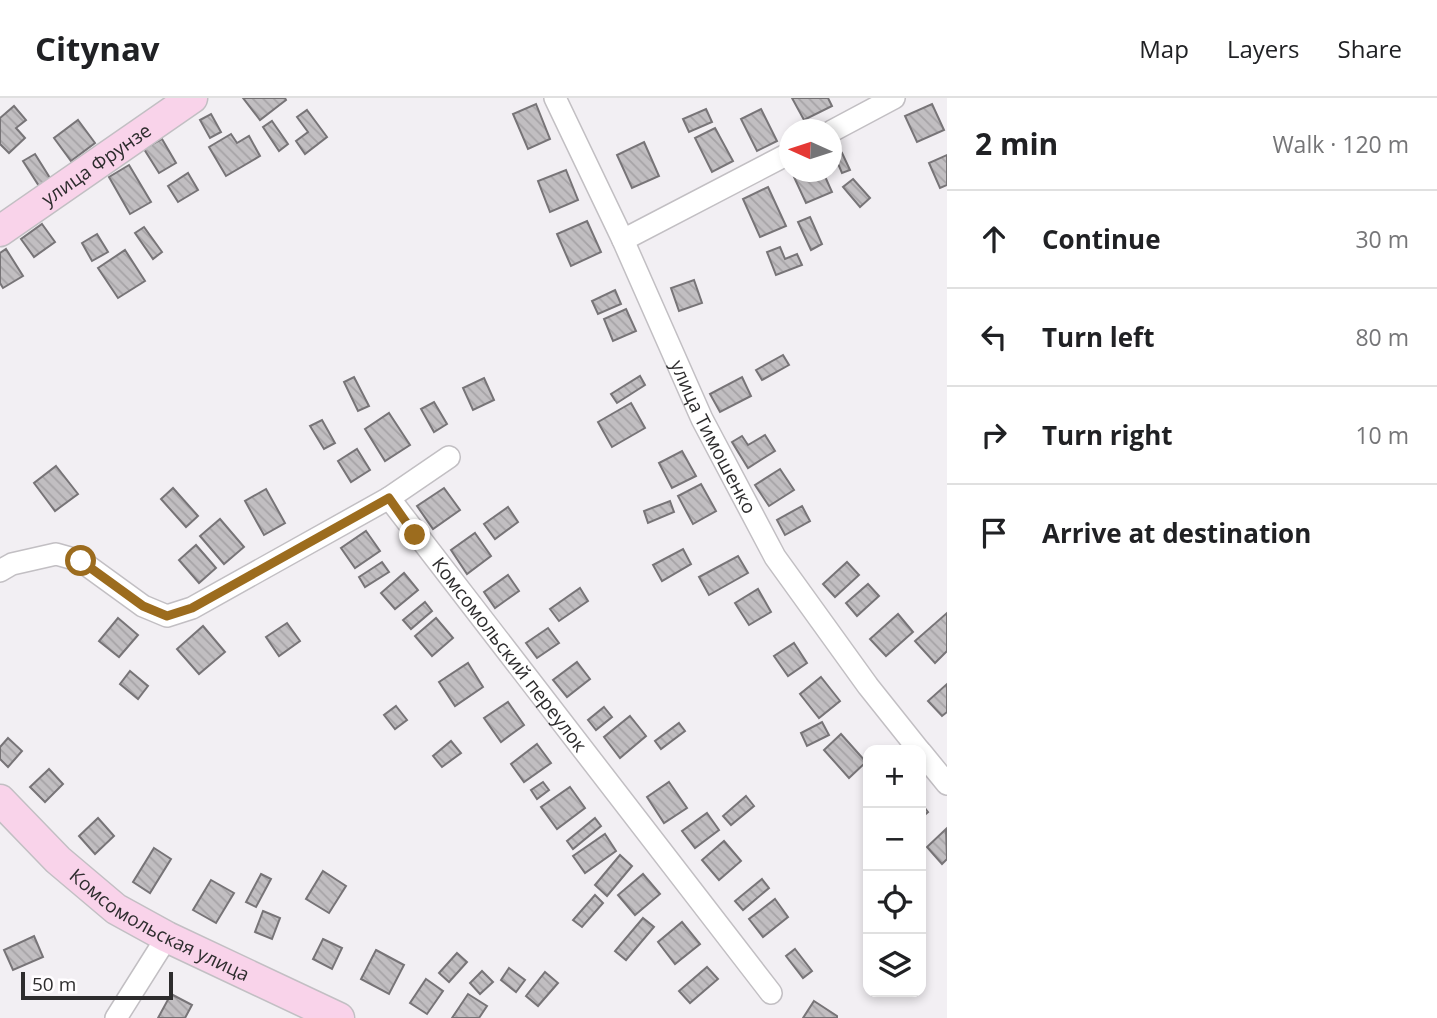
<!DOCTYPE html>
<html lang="en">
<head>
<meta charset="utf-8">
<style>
	body { margin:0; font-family:"Open Sans",sans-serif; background:#f2f2f2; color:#202124 }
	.controls { position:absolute; right:21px; bottom:21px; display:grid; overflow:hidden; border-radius:14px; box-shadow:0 4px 10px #0003 }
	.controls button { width:63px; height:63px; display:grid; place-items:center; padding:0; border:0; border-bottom:2px solid #e0e0e0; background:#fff; color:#202124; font:35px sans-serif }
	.compass { position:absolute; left:779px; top:21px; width:63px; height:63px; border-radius:50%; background:#fff; box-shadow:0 4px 10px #0003; rotate:273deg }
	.scale { position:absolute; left:21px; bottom:18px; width:152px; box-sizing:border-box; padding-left:7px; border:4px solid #2d2c2d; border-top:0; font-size:19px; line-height:24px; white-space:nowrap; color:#2d2c2d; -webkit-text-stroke:5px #fffdff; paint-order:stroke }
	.stop { position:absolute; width:21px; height:21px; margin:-16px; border:5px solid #9c6c1e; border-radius:50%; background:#fff }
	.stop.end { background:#9c6c1e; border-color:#fff; box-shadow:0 2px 7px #0008 }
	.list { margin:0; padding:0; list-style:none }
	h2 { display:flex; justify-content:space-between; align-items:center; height:91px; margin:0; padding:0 28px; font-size:30px }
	h2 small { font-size:23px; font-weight:400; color:#757577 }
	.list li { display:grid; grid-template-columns:46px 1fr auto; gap:21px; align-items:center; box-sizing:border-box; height:98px; padding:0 28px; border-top:2px solid #e0e0e0 }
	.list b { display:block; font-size:26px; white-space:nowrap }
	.list em { font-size:23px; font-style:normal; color:#757577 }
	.icon { flex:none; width:38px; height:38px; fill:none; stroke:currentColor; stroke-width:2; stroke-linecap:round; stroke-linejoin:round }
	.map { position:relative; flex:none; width:947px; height:920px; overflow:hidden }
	header { display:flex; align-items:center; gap:42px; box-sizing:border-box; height:98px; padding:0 35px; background:#fff; border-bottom:2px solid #e0e0e0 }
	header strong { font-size:33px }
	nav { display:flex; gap:38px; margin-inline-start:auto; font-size:24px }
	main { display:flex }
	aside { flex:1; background:#fff }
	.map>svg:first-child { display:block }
	.building { fill:url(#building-back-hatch); stroke:#777477; stroke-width:2 }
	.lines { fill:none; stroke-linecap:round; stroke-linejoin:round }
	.street-casing { stroke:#c2bfc3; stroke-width:24 }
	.secondary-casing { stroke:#c2bfc3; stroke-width:33 }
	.street { stroke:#fff; stroke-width:21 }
	.secondary { stroke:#f9d3ea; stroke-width:30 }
	.route { stroke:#9c6c1e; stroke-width:9 }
	.labels { text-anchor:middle; stroke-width:5; stroke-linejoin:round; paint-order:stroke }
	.street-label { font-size:19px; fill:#2d2c2d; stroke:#fffdff }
</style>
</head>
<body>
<header>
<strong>Citynav</strong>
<nav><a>Map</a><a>Layers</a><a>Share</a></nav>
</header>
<main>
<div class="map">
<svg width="947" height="920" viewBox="0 0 947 920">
	<defs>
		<pattern id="building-back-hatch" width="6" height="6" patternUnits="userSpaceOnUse" patternTransform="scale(1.75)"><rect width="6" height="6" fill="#c1bec1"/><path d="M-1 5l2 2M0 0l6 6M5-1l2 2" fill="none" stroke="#a6a3a6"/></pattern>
	</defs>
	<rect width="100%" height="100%" fill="#f2eff3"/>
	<!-- building -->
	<g class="building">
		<path d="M243 0H285L286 2 260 22Z"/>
		<path d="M792 0H828L832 8 804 22Z"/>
		<path d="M536 6 550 41 528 51 513 16Z"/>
		<path d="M932 6 944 32 917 44 905 18Z"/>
		<path d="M14 8 26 22 16 30 25 40 9 55 0 46V20Z"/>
		<path d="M706 11 712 24 689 34 683 21Z"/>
		<path d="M761 11 777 43 757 53 741 21Z"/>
		<path d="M307 12 327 39 305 56 296 43 308 34 297 19Z"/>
		<path d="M211 16 221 34 210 40 200 22Z"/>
		<path d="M78 22 95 45 71 63 54 40Z"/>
		<path d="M272 23 288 46 279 53 263 29Z"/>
		<path d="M715 30 733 63 712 74 695 40Z"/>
		<path d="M231 36 237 45 249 38 260 58 226 78 209 49Z"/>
		<path d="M162 41 176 65 159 75 144 51Z"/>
		<path d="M644 44 659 78 632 90 617 57Z"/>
		<path d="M842 55 850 72 842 75 835 59Z"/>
		<path d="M35 56 50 80 39 88 23 63Z"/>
		<path d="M947 57V87L940 90 929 65Z"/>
		<path d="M129 67 151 104 130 116 109 79Z"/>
		<path d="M566 72 578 102 550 114 538 83Z"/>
		<path d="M805 74H823L832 94 806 105 794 79Z"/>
		<path d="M188 75 198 92 178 104 168 88Z"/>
		<path d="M853 81 870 100 860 109 843 89Z"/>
		<path d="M768 89 786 128 760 139 743 101Z"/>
		<path d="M810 119 822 146 811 152 798 124Z"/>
		<path d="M587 123 601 154 571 168 557 136Z"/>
		<path d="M42 126 55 144 34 159 21 141Z"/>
		<path d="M144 129 162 154 153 161 135 135Z"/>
		<path d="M97 136 108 154 92 163 82 145Z"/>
		<path d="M780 149 785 161 797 156 802 167 776 177 767 154Z"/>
		<path d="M6 151 23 178 3 190 0 185V155Z"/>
		<path d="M125 152 145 183 118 200 98 170Z"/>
		<path d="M694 182 702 205 679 213 671 190Z"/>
		<path d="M615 192 621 206 598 216 592 203Z"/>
		<path d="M626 211 636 233 613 243 604 221Z"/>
		<path d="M783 257 789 267 762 282 756 272Z"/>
		<path d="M640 278 645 287 617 305 611 296Z"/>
		<path d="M354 279 369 308 358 313 344 284Z"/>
		<path d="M742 279 751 298 720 314 710 296Z"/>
		<path d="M484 280 494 302 473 312 463 290Z"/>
		<path d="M434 304 447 326 434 334 421 311Z"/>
		<path d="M631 305 645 330 612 349 598 324Z"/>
		<path d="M389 315 410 347 385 363 365 331Z"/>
		<path d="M322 322 335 345 324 351 310 328Z"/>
		<path d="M765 337 775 353 748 370 732 344 742 338 748 347Z"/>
		<path d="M357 351 370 372 351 384 338 363Z"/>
		<path d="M682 353 696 378 672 390 659 365Z"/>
		<path d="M56 368 78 396 55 413 34 385Z"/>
		<path d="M780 371 794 392 769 408 755 387Z"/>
		<path d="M701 386 716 413 693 426 678 398Z"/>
		<path d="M173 390 198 418 186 429 161 401Z"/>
		<path d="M444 390 460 412 433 431 417 408Z"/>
		<path d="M266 391 285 425 264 437 245 403Z"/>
		<path d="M670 403 674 414 648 425 644 413Z"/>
		<path d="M802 408 810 423 785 437 777 422Z"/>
		<path d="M508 409 518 424 495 441 484 426Z"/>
		<path d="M220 421 244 449 224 466 200 438Z"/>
		<path d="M366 433 380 453 355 470 341 450Z"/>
		<path d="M475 435 491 458 467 476 451 452Z"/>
		<path d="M196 447 216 470 199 485 179 462Z"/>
		<path d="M683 451 691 466 662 483 653 467Z"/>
		<path d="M738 458 748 475 709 497 699 479Z"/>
		<path d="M382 464 389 474 365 489 359 479Z"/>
		<path d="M847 464 859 477 835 499 823 486Z"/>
		<path d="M404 475 418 492 395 511 381 495Z"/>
		<path d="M508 477 519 493 495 510 484 494Z"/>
		<path d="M868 486 879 498 857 518 846 505Z"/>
		<path d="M580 490 588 503 559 523 550 511Z"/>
		<path d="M758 491 771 514 749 527 735 505Z"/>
		<path d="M425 504 432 513 411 531 403 522Z"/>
		<path d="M947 515V553L935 565 915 543Z"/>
		<path d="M898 516 913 534 886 558 870 541Z"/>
		<path d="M118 520 138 537 119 559 99 543Z"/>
		<path d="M436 520 453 540 432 558 415 538Z"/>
		<path d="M287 525 300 543 279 558 266 539Z"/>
		<path d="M203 528 225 554 199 576 177 551Z"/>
		<path d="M548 530 559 545 537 560 526 545Z"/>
		<path d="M794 545 807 565 788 578 774 558Z"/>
		<path d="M577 564 590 581 567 599 553 582Z"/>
		<path d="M468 565 483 589 455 608 439 584Z"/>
		<path d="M130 573 148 588 138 601 120 586Z"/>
		<path d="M821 579 840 603 819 620 800 596Z"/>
		<path d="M947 586V614L942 618 928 603Z"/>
		<path d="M508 604 524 627 501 644 484 620Z"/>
		<path d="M396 608 407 622 395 631 384 617Z"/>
		<path d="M604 609 612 619 596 632 588 622Z"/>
		<path d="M630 618 646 638 620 660 604 639Z"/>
		<path d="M822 624 829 637 807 648 801 635Z"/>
		<path d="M679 625 685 633 661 651 655 643Z"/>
		<path d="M841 636 866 664 849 680 824 652Z"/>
		<path d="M8 640 22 653 8 669 0 661V649Z"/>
		<path d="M451 643 461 655 442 669 433 658Z"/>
		<path d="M537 646 551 665 524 684 511 666Z"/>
		<path d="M49 671 63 686 45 704 30 689Z"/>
		<path d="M543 684 549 692 537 701 531 692Z"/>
		<path d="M669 684 687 710 664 725 647 699Z"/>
		<path d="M570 689 585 710 557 731 541 709Z"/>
		<path d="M746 698 754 708 731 727 723 718Z"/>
		<path d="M921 705 928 714 921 720Z"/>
		<path d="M707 715 719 732 695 750 682 733Z"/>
		<path d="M98 720 114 738 95 756 79 738Z"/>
		<path d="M595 720 601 728 573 751 567 743Z"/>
		<path d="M946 731 947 761 942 766 927 749Z"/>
		<path d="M605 736 616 753 585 775 573 758Z"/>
		<path d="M724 743 741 763 719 782 702 762Z"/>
		<path d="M154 750 171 761 150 795 133 784Z"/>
		<path d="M620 757 632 768 607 798 595 787Z"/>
		<path d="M323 773 346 788 329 815 306 801Z"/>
		<path d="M261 776 271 781 256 809 246 804Z"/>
		<path d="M643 776 660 796 635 817 618 797Z"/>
		<path d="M762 781 769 790 743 812 735 803Z"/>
		<path d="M211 782 234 795 216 825 193 812Z"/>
		<path d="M595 797 603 805 582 829 573 822Z"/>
		<path d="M775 801 788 819 763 839 749 821Z"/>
		<path d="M263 813 280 820 272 841 255 834Z"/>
		<path d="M643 820 654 829 626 862 615 853Z"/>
		<path d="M682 824 700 846 675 866 658 844Z"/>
		<path d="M34 838 43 859 13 872 4 852Z"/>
		<path d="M323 841 342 850 332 871 313 861Z"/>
		<path d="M795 851 812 873 803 880 786 858Z"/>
		<path d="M376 852 404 867 389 896 361 881Z"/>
		<path d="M457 855 467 864 449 884 439 875Z"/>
		<path d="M707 869 718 881 690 905 679 893Z"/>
		<path d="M509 870 525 882 516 894 501 882Z"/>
		<path d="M482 873 493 884 480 896 470 885Z"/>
		<path d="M545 874 558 885 538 908 526 898Z"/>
		<path d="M426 881 443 893 427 916 410 905Z"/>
		<path d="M171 896 192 907 185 920H158Z"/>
		<path d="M468 896 487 908 479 920H452Z"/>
		<path d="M814 903 837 918V920H803Z"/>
	</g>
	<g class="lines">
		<defs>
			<g id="street">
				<path id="s1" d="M555 0 623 142 702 321 775 459 868 588 919 652"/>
				<path d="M832 33 894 0"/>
				<path d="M623 142 790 55"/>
				<path d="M389 400 449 359"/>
				<path id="s2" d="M0 473 12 466 56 456 81 463 143 508 167 518 192 510 389 400 771 895"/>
				<path d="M921 654 947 686"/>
				<path d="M116 920 167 839"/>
			</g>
			<g id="secondary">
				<path id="s3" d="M0 133 192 0"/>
				<path id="s4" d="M0 702 58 762 116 811 167 839 339 920"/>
			</g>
		</defs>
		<!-- street casing -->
		<use href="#street" class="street-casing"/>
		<!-- secondary casing -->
		<use href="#secondary" class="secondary-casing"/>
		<!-- street -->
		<use href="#street" class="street"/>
		<!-- secondary -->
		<use href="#secondary" class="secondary"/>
	</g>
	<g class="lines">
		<!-- route -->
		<path class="route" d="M81 463 143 508 167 518 192 510 389 400 415 437"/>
	</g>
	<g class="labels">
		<!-- street labels -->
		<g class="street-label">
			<text dy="7" stroke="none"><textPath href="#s3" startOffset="117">улица Фрунзе</textPath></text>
			<text dy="7" stroke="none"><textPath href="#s1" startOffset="374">улица Тимошенко</textPath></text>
			<text dy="7" stroke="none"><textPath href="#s2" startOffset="637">Комсомольский переулок</textPath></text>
			<text dy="7" stroke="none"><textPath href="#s4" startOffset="205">Комсомольская улица</textPath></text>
		</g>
	</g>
</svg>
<div class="controls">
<button>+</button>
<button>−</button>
<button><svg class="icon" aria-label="locate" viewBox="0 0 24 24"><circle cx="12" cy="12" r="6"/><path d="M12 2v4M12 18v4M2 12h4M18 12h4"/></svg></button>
<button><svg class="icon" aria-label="layers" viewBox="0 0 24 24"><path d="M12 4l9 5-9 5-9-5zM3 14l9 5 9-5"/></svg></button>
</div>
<svg class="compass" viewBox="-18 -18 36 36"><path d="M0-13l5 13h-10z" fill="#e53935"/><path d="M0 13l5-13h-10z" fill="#757577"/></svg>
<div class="scale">50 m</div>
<div class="stop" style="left:81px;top:463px"></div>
<div class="stop end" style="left:415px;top:437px"></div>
</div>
<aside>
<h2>2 min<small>Walk · 120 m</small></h2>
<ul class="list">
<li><svg class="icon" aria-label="ahead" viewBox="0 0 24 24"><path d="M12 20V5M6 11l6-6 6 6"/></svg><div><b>Continue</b></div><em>30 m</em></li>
<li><svg class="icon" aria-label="left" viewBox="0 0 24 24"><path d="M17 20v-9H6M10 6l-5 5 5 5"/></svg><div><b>Turn left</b></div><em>80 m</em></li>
<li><svg class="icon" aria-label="right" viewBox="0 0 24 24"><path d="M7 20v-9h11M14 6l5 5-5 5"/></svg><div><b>Turn right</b></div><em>10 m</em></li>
<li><svg class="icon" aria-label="arrive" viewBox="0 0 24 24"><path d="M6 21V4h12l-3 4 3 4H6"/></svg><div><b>Arrive at destination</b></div></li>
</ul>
</aside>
</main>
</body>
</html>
